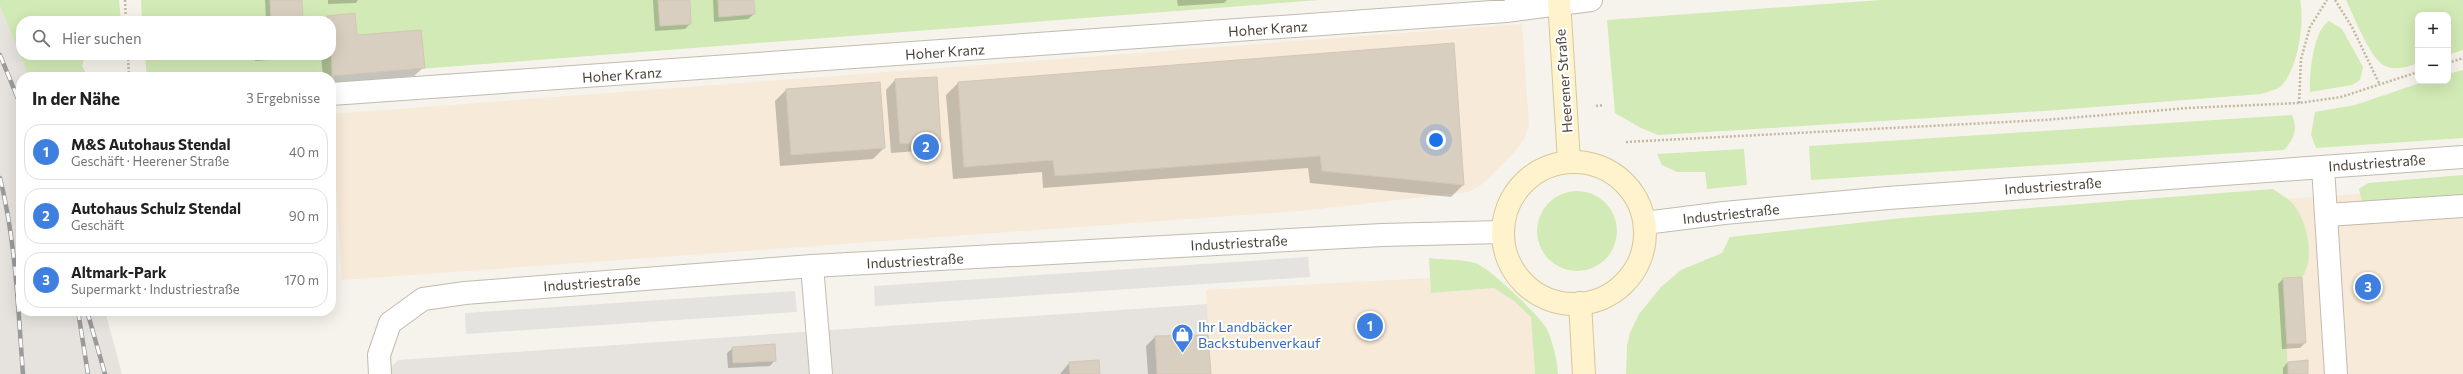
<!DOCTYPE html>
<html lang="de">
<head>
<meta charset="utf-8">
<style>
	body { margin:0; font-family:Commissioner,sans-serif; background:#f2f2f2; color:#202124 }
	.controls { position:absolute; right:12px; top:12px; display:grid; overflow:hidden; border-radius:8px; box-shadow:0 4px 16px #0002 }
	.controls button { width:36px; height:36px; display:grid; place-items:center; padding:0; border:0; border-bottom:1px solid #e0e0e0; background:#fff; color:#202124; font:20px sans-serif }
	.you { position:absolute; left:1436px; top:140px; width:14px; height:14px; margin:-10px; border:3px solid #fff; border-radius:50%; background:#1a73e8; box-shadow:0 0 0 6px #1a73e833 }
	.badge { display:grid; place-items:center; width:26px; height:26px; border-radius:50%; background:#fc3f1d; color:#fff; font-size:13px; font-weight:700 }
	.pin { position:absolute; translate:-50% -50%; border:2px solid #fff; box-shadow:0 1px 4px #0006 }
	.list { margin:0; padding:0; list-style:none }
	h2 { display:flex; justify-content:space-between; align-items:center; height:52px; margin:0; padding:0 16px; font-size:17px }
	h2 small { font-size:13px; font-weight:400; color:#757577 }
	.list li { display:grid; grid-template-columns:26px 1fr auto; gap:12px; align-items:center; box-sizing:border-box; height:56px; margin:0 8px 8px; padding:0 8px; border:1px solid #e0e0e0; border-radius:16px }
	.list b { display:block; font-size:15px; white-space:nowrap }
	.list p { margin:0; font-size:13px; white-space:nowrap; color:#757577 }
	.list em { font-size:13px; font-style:normal; color:#757577 }
	.icon { flex:none; width:22px; height:22px; fill:none; stroke:currentColor; stroke-width:2; stroke-linecap:round; stroke-linejoin:round }
	.map { position:relative; flex:none; width:2463px; height:374px; overflow:hidden }
	.search { position:absolute; background:#fff; box-shadow:0 4px 16px #0002; left:16px; top:16px; width:320px; height:44px; display:flex; align-items:center; gap:10px; box-sizing:border-box; padding:0 14px; border-radius:16px; color:#757577; font-size:15px }
	.panel { position:absolute; background:#fff; box-shadow:0 4px 16px #0002; left:16px; top:72px; width:320px; height:244px; border-radius:16px }
	.map>svg:first-child { display:block }
	.commercial { fill:#f7ead8 }
	.industrial { fill:#e6e2dd }
	.green { fill:#d2eab5 }
	.parking { fill:#e5e3e0 }
	.shadow { fill:#0003 }
	.building { fill:#d8cfc1; stroke:#d3c7b4 }
	.lines { fill:none; stroke-linecap:round; stroke-linejoin:round }
	.service-casing { stroke:#c2bbae; stroke-width:24 }
	.minor-casing { stroke:#c2bbae; stroke-width:24 }
	.secondary-casing { stroke:#d6c79b; stroke-width:24 }
	.path { stroke:#c4b79f; stroke-width:2.5; stroke-dasharray:2 2; stroke-linecap:butt }
	.service { stroke:#fff; stroke-width:22 }
	.minor { stroke:#fff; stroke-width:22 }
	.secondary { stroke:#fff3cd; stroke-width:22 }
	.rail-casing { stroke:#9a9a9a; stroke-width:4.5 }
	.rail { stroke:#fff; stroke-width:3; stroke-dasharray:9; stroke-linecap:butt }
	.labels { text-anchor:middle; stroke-width:4; stroke-linejoin:round; paint-order:stroke }
	.street-label { font-size:14px; fill:#4b4439; stroke:#fff }
	.shop-label { font-size:14px; fill:#366cbe; stroke:#fff; text-anchor:start }
</style>
</head>
<body>
<div class="map">
<svg width="2463" height="374" viewBox="0 0 2463 374">
	<rect width="100%" height="100%" fill="#f6f3ec"/>
	<!-- commercial -->
	<g class="commercial">
		<path d="M1522 24 1529 125 1524 140 1512 155 1481 185 1468 192 1301 211 342 280 331 114Z"/>
		<path d="M2463 187V374H2279L2269 200Z"/>
		<path d="M1430 278 1431 293 1494 288 1514 301 1531 317 1535 374H1211L1206 290Z"/>
	</g>
	<!-- industrial -->
	<g class="industrial">
		<path d="M0 6 29 77H21V311H105L122 374H0Z"/>
		<path d="M1207 304 1211 374H390V368L398 360Z"/>
	</g>
	<!-- green -->
	<g class="green">
		<path d="M0 0H119L121 21H21V55H85L82 66 88 77H29L0 6Z"/>
		<path d="M141 0H1320L315 77H147L145 55H331V21H142Z"/>
		<path d="M1881 0H2300C2305 21 2298 70 2281 86 2277 90 2266 92 2261 94L2044 111 1658 135 1641 128 1615 113 1607 20Z"/>
		<path d="M2346 0H2463V50L2448 55V15H2418V63C2407 67 2396 71 2385 66 2370 59 2354 16 2346 0Z"/>
		<path d="M2329 21 2342 29 2363 67 2360 80 2352 85 2310 92C2309 75 2313 30 2329 21Z"/>
		<path d="M2463 70V138L2316 148 2311 135 2315 112 2355 105 2426 81H2448V74Z"/>
		<path d="M2292 115C2298 129 2294 139 2284 150L1811 180 1809 146Z"/>
		<path d="M1744 149 1747 185 1707 189 1705 172H1677L1662 165 1657 154Z"/>
		<path d="M2463 175V197L2362 202 2359 189 2368 183Z"/>
		<path d="M2273 189C2279 193 2286 197 2291 202 2307 218 2316 259 2302 277L2283 278 2288 374H1626L1627 345 1630 333 1639 314 1661 287 1681 270 1722 253 1730 237 1902 218Z"/>
		<circle cx="1577" cy="231" r="40"/>
		<path d="M1429 258C1444 260 1461 259 1475 263 1488 266 1541 317 1547 329 1553 343 1557 359 1558 374H1535L1531 317 1514 301 1494 288 1431 293Z"/>
	</g>
	<!-- parking -->
	<g class="parking">
		<path d="M1308 257 1310 277 875 306 874 286Z"/>
		<path d="M795 291 797 312 466 334 465 313Z"/>
	</g>
	<!-- shadow -->
	<g class="shadow">
		<path d="M265 0H301L302 21H266Z"/>
		<path d="M328 0H358L356 3 328 4Z"/>
		<path d="M653 0H689L690 24 685 29 655 31Z"/>
		<path d="M713 0H753L754 14 748 19 714 22Z"/>
		<path d="M1177 0H1227L1224 3 1178 6Z"/>
		<path d="M328 17 356 36 424 67 414 76 331 84V77H323L321 55H331V21H323Z"/>
		<path d="M255 55H274L269 60 255 61Z"/>
		<path d="M895 80 940 141 931 150 891 153 886 90Z"/>
		<path d="M958 83 1463 185 1451 197 1310 183 1308 168 1043 188 1042 172 953 179 946 95Z"/>
		<path d="M786 90 884 148 873 159 780 166 775 101Z"/>
		<path d="M2283 279 2305 343 2300 348 2282 349 2278 284Z"/>
		<path d="M1155 337 1210 374H1148L1146 346Z"/>
		<path d="M733 348 775 360 770 366 728 368 727 353Z"/>
		<path d="M2307 361V374H2283V368L2288 362Z"/>
		<path d="M1069 363 1099 374H1060Z"/>
	</g>
	<!-- building -->
	<g class="building">
		<path d="M270 0H302L303 21H271Z"/>
		<path d="M658 0H690L691 24 660 26Z"/>
		<path d="M718 0H754L755 14 719 17Z"/>
		<path d="M355 13 357 35 421 30 425 68 332 76 331 21H328L327 16Z"/>
		<path d="M1454 43 1464 185 1322 171 1320 156 1055 176 1053 160 964 167 958 82Z"/>
		<path d="M937 77 941 141 900 144 895 79Z"/>
		<path d="M880 82 885 148 791 155 786 89Z"/>
		<path d="M2302 277 2306 343 2287 344 2283 278Z"/>
		<path d="M1208 335 1211 374H1157L1155 336Z"/>
		<path d="M775 344 776 361 733 363 732 347Z"/>
		<path d="M1099 360 1100 374H1070L1069 362Z"/>
		<path d="M2308 360V374H2288V362Z"/>
	</g>
	<g class="lines">
		<defs>
			<g id="service">
				<path d="M331 94 1506 11 1591 0"/>
				<path d="M2323 167 2336 374"/>
				<path d="M2327 215 2463 206"/>
				<path d="M812 266 821 374"/>
				<path d="M380 374 379 355 390 323 423 299 465 293 812 266 1382 235 1502 232"/>
			</g>
			<path id="minor" d="M1645 223 1724 213 1888 198 2463 157"/>
			<g id="secondary">
				<path d="M1559 0 1569 162"/>
				<circle cx="1574" cy="233" r="71"/>
				<path d="M1580 303 1584 374"/>
			</g>
		</defs>
		<!-- service casing -->
		<use href="#service" class="service-casing"/>
		<!-- minor casing -->
		<use href="#minor" class="minor-casing"/>
		<!-- secondary casing -->
		<use href="#secondary" class="secondary-casing"/>
		<!-- path -->
		<g class="path">
			<path d="M125 0 126 21"/>
			<path d="M2335 0 2352 27 2379 83"/>
			<path d="M128 55 129 77"/>
			<path d="M2448 63 2463 58"/>
			<path d="M2299 103 2301 59 2310 27 2327 0"/>
			<path d="M1596 106 1603 105"/>
			<path d="M1626 142 2044 120 2188 108 2299 103 2341 97 2418 72"/>
		</g>
		<!-- service -->
		<use href="#service" class="service"/>
		<!-- minor -->
		<use href="#minor" class="minor"/>
		<!-- secondary -->
		<use href="#secondary" class="secondary"/>
		<defs>
			<g id="rail">
				<path d="M0 55 21 106"/>
				<path d="M0 178C16 242 18 309 23 374"/>
				<path d="M78 311 88 374"/>
				<path d="M87 311 105 374"/>
			</g>
		</defs>
		<!-- rail casing -->
		<use href="#rail" class="rail-casing"/>
		<!-- rail -->
		<use href="#rail" class="rail"/>
	</g>
	<!-- icons -->
	<defs>
		<symbol id="shop-pin" viewBox="-11 -11 22 30"><path d="M0 17L-7.5 6A9.5 9.5 0 1 1 7.5 6Z" fill="#3f7fe0" stroke="#fff"/><path d="M-5-2.5h2.3a2.7 3.5 0 0 1 5.4 0H5L5.5 6h-11ZM-1.5-2.5h3a1.5 2.3 0 0 0-3 0Z" fill="#fff"/></symbol>
	</defs>
	<g fill-rule="evenodd">
		<use href="#shop-pin" x="1170" y="322" width="25" height="34"/>
	</g>
	<g class="labels">
		<!-- street labels -->
		<g class="street-label">
			<text transform="translate(1268 29) rotate(-4)" y="5">Hoher Kranz</text>
			<text transform="translate(945 52) rotate(-4)" y="5">Hoher Kranz</text>
			<text transform="translate(622 75) rotate(-4)" y="5">Hoher Kranz</text>
			<text transform="translate(1564 81) rotate(-94)" y="5">Heerener Straße</text>
			<text transform="translate(2377 163) rotate(-4)" y="5">Industriestraße</text>
			<text transform="translate(2053 186) rotate(-4)" y="5">Industriestraße</text>
			<text transform="translate(1731 214) rotate(-6)" y="5">Industriestraße</text>
			<text transform="translate(1239 243) rotate(-3)" y="5">Industriestraße</text>
			<text transform="translate(915 261) rotate(-3)" y="5">Industriestraße</text>
			<text transform="translate(592 283) rotate(-4)" y="5">Industriestraße</text>
		</g>
		<!-- shop labels -->
		<g class="shop-label">
			<text x="1198" y="332">Ihr Landbäcker<tspan x="1198" dy="16">Backstubenverkauf</tspan></text>
		</g>
	</g>
</svg>
<div class="controls">
<button>+</button>
<button>−</button>
</div>
<div class="you"></div>
<div class="pin badge" style="left:1370px;top:326px;background:#3f7fe0">1</div>
<div class="pin badge" style="left:926px;top:147px;background:#3f7fe0">2</div>
<div class="pin badge" style="left:2368px;top:287px;background:#3f7fe0">3</div>
<div class="search"><svg class="icon" aria-label="search" viewBox="0 0 24 24"><circle cx="10" cy="10" r="6"/><path d="M15 15l6 6"/></svg>Hier suchen</div>
<section class="panel">
<h2>In der Nähe<small>3 Ergebnisse</small></h2>
<ul class="list">
<li><span class="badge" style="background:#3f7fe0">1</span><div><b>M&amp;S Autohaus Stendal</b><p>Geschäft · Heerener Straße</p></div><em>40 m</em></li>
<li><span class="badge" style="background:#3f7fe0">2</span><div><b>Autohaus Schulz Stendal</b><p>Geschäft</p></div><em>90 m</em></li>
<li><span class="badge" style="background:#3f7fe0">3</span><div><b>Altmark-Park</b><p>Supermarkt · Industriestraße</p></div><em>170 m</em></li>
</ul>
</section>
</div>
</body>
</html>
